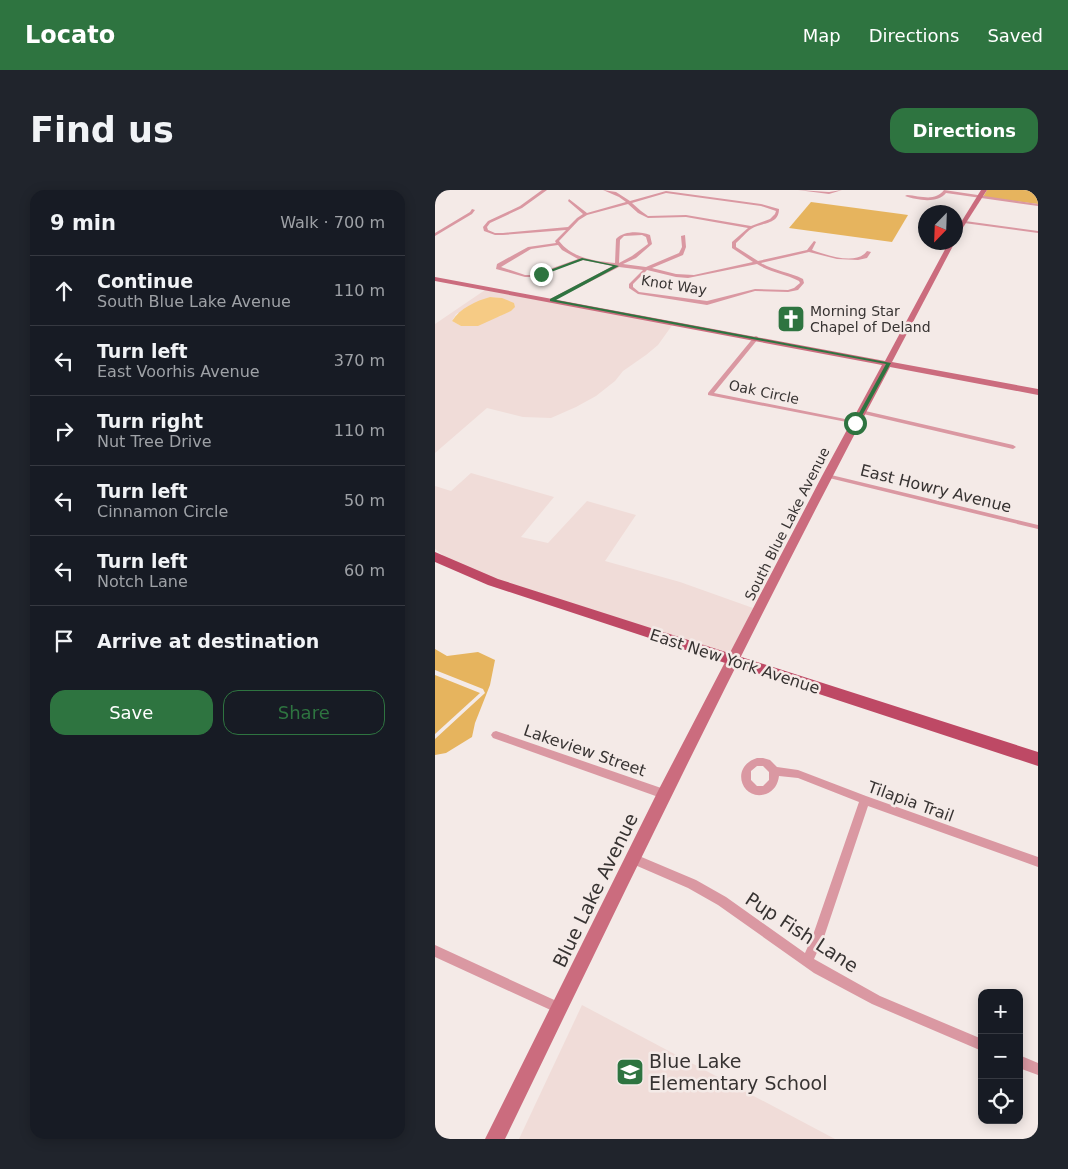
<!DOCTYPE html>
<html lang="en">
<head>
<meta charset="utf-8">
<style>
	body { margin:0; font-family:"DejaVu Sans",sans-serif; background:#20242c; color:#f1f3f6 }
	.controls { position:absolute; right:15px; bottom:15px; display:grid; overflow:hidden; border-radius:10px; box-shadow:0 2px 12px #0003 }
	.controls button { width:45px; height:45px; display:grid; place-items:center; padding:0; border:0; border-bottom:1px solid #363941; background:#171b24; color:#f1f3f6; font:25px sans-serif }
	.compass { position:absolute; left:483px; top:15px; width:45px; height:45px; border-radius:50%; background:#171b24; box-shadow:0 2px 12px #0003; rotate:203deg }
	.stop { position:absolute; width:15px; height:15px; margin:-11px; border:4px solid #2e7440; border-radius:50%; background:#fff }
	.stop.end { background:#2e7440; border-color:#fff; box-shadow:0 1px 5px #0008 }
	.list { margin:0; padding:0; list-style:none }
	h2 { display:flex; justify-content:space-between; align-items:center; height:65px; margin:0; padding:0 20px; font-size:21px }
	h2 small { font-size:16px; font-weight:400; color:#9ea1a6 }
	.list li { display:grid; grid-template-columns:32px 1fr auto; gap:15px; align-items:center; box-sizing:border-box; height:70px; padding:0 20px; border-top:1px solid #363941 }
	.list b { display:block; font-size:19px; white-space:nowrap }
	.list p { margin:0; font-size:16px; white-space:nowrap; color:#9ea1a6 }
	.list em { font-size:16px; font-style:normal; color:#9ea1a6 }
	.actions { display:flex; gap:10px; padding:15px 20px }
	.actions a { flex:1; padding:11px 0; border:1px solid #2e7440; border-radius:15px; text-align:center; font-size:18px; color:#2e7440 }
	.actions .main { background:#2e7440; color:#fff }
	.icon { flex:none; width:28px; height:28px; fill:none; stroke:currentColor; stroke-width:2; stroke-linecap:round; stroke-linejoin:round }
	.map { position:relative; flex:none; width:603px; height:949px; overflow:hidden; border-radius:15px }
	header { display:flex; align-items:center; gap:30px; box-sizing:border-box; height:70px; padding:0 25px; background:#2e7440; color:#fff }
	header strong { font-size:24px }
	nav { display:flex; gap:28px; margin-inline-start:auto; font-size:18px }
	.intro { display:flex; align-items:center; justify-content:space-between; box-sizing:border-box; height:120px; padding:0 30px }
	h1 { margin:0; font-size:35px }
	.button { padding:12px 22px; border-radius:15px; background:#2e7440; color:#fff; font-size:18px; font-weight:700 }
	main { display:flex; gap:30px; padding:0 30px }
	aside { flex:1; background:#171b24; border-radius:15px; box-shadow:0 2px 12px #0003 }
	.map>svg:first-child { display:block }
	.built { fill:#f0dcd8; fill-rule:evenodd }
	.green { fill:#f6cb85 }
	.forest { fill:#e6b45e }
	.lines { fill:none; stroke-linecap:round; stroke-linejoin:round }
	.street { fill:#da98a2; fill-rule:evenodd }
	.secondary { fill:#cb6c7e; fill-rule:evenodd }
	.primary { fill:#be4965; fill-rule:evenodd }
	.route { fill:#2e7440 }
	.labels { text-anchor:middle; stroke-width:5; stroke-linejoin:round; paint-order:stroke }
	.far-street-label { font-size:14px; fill:#373332; stroke:#f4eae7 }
	.far-poi-label { font-size:14px; fill:#373332; stroke:#f4eae7; text-anchor:start }
	.street-label { font-size:16px; fill:#373332; stroke:#f4eae7 }
	.near-street-label { font-size:19px; fill:#373332; stroke:#f4eae7 }
	.near-poi-label { font-size:19px; fill:#373332; stroke:#f4eae7; text-anchor:start }
</style>
</head>
<body>
<header>
<strong>Locato</strong>
<nav><a>Map</a><a>Directions</a><a>Saved</a></nav>
</header>
<div class="intro"><h1>Find us</h1><a class="button">Directions</a></div>
<main>
<aside>
<h2>9 min<small>Walk · 700 m</small></h2>
<ul class="list">
<li><svg class="icon" aria-label="ahead" viewBox="0 0 24 24"><path d="M12 20V5M6 11l6-6 6 6"/></svg><div><b>Continue</b><p>South Blue Lake Avenue</p></div><em>110 m</em></li>
<li><svg class="icon" aria-label="left" viewBox="0 0 24 24"><path d="M17 20v-9H6M10 6l-5 5 5 5"/></svg><div><b>Turn left</b><p>East Voorhis Avenue</p></div><em>370 m</em></li>
<li><svg class="icon" aria-label="right" viewBox="0 0 24 24"><path d="M7 20v-9h11M14 6l5 5-5 5"/></svg><div><b>Turn right</b><p>Nut Tree Drive</p></div><em>110 m</em></li>
<li><svg class="icon" aria-label="left" viewBox="0 0 24 24"><path d="M17 20v-9H6M10 6l-5 5 5 5"/></svg><div><b>Turn left</b><p>Cinnamon Circle</p></div><em>50 m</em></li>
<li><svg class="icon" aria-label="left" viewBox="0 0 24 24"><path d="M17 20v-9H6M10 6l-5 5 5 5"/></svg><div><b>Turn left</b><p>Notch Lane</p></div><em>60 m</em></li>
<li><svg class="icon" aria-label="arrive" viewBox="0 0 24 24"><path d="M6 21V4h12l-3 4 3 4H6"/></svg><div><b>Arrive at destination</b></div></li>
</ul>
<div class="actions"><a class="main">Save</a><a>Share</a></div>
</aside>
<div class="map">
<svg width="603" height="949" viewBox="0 0 603 949">
	<rect width="100%" height="100%" fill="#f4eae7"/>
	<!-- built -->
	<g class="built">
		<path d="M50 100 238 134 223 155 211 165 188 181 180 191 161 206 141 217 116 228 88 227 52 218 0 263V134ZM55 107 67 108 66 126 26 136 17 131 21 124 30 119Z"/>
		<path d="M36 283 119 307 86 347 113 353 152 311 201 325 170 371 245 392 318 418 295 464 61 389 13 369 0 359V296L16 301Z"/>
		<path d="M147 815 400 949H84Z"/>
	</g>
	<!-- green -->
	<path class="green" d="M55 107 67 108 79 113 80 117 76 121 43 136H26L17 131C25 118 41 111 55 107Z"/>
	<!-- forest -->
	<g class="forest">
		<path d="M552 0H603V14L548 7Z"/>
		<path d="M376 12 466 24 473 25 457 52 354 38Z"/>
		<path d="M0 459 12 466 43 462 60 470 55 495 40 533 37 547 11 563 0 565V549L50 503 48 499 0 480Z"/>
		<path d="M0 485 45 503 0 544Z"/>
	</g>
	<g class="lines">
		<!-- street -->
		<g class="street">
			<path d="M107 0H112L87 18 55 33 52 37 53 40 60 43H68L133 37 142 28 148 24 133 11 134 9 152 23 191 12 184 7 168 0 181 2 195 11 231 1 326 14 344 19C344 35 327 32 316 39 311 42 306 49 301 53V57L323 71 372 60 379 51 381 52 377 60C392 65 421 76 432 61L436 62 432 68 423 70 402 69 374 62 326 73C339 81 354 82 368 89L369 93 363 100 353 102 320 101 272 115 203 104 194 98V94L208 80 184 77 117 111 115 110V109L178 76 148 70 98 87H90L61 79 62 74 93 57 121 53 120 51 131 40 68 45H60L49 41 48 37 53 31 85 16ZM231 3 326 16 341 21 340 24 335 29 316 36 251 25 213 26 206 21 197 13ZM193 14 203 23 213 28 251 27 313 38 297 52V58L318 72 259 85 241 84 217 78 248 65 251 57 250 45 246 46 247 57 244 63 211 77 188 74 201 68 217 54 215 45C204 41 189 41 181 49L180 73C159 71 137 68 124 51L144 30 152 25ZM207 45 211 47 213 54 197 66 184 73 185 50 189 46ZM123 55 127 60 143 69 98 85H90L66 77 96 59ZM322 74C336 83 349 83 364 91L365 93 359 98 353 100 320 99 272 111 204 102 198 97V94L212 80 241 87 253 88Z"/>
			<path d="M363 0 394 2 407 0 394 4Z"/>
			<path d="M509 0 603 14V16L511 3C503 14 481 10 470 6L472 5C486 6 500 12 509 0Z"/>
			<path d="M37 19 40 20 37 24 0 46V43L35 22Z"/>
			<path d="M530 31 603 41V43L529 33Z"/>
			<path d="M321 146 323 147V149L279 203 420 231 423 233 422 234 273 205V203L319 147Z"/>
			<path d="M426 220 578 255 581 257 578 259 424 223 423 222Z"/>
			<path d="M392 284 603 335V339L390 287V285Z"/>
			<path d="M61 541 229 599 233 601 234 604 233 607 229 609 58 548 56 545 58 542Z"/>
			<path d="M322 568H328L335 570 342 577 363 580 431 606 603 667V677L433 616 389 747 379 769 445 806 547 849V861L437 814 379 783 283 715 253 698 193 672 192 668 193 664 197 663 261 690 291 707 370 763 378 745 424 612 363 588 344 586C343 594 339 601 331 604 307 612 294 577 322 568ZM322 576H328L334 582V590L328 596H322L316 590V581Z"/>
			<path d="M0 755 128 814 130 818 128 822 124 824 120 822 0 767Z"/>
			<path d="M584 865 603 873V885L584 878Z"/>
		</g>
		<!-- secondary -->
		<g class="secondary">
			<path d="M546 0H552L520 50V42Z"/>
			<path d="M514 52H520L457 172 603 199V205L455 177C320 431 195 690 70 949H50L224 599 387 286 447 175 0 91V87L450 171Z"/>
		</g>
		<!-- primary -->
		<path class="primary" d="M0 362 63 389 603 562V576L53 395 0 372Z"/>
	</g>
	<!-- route -->
	<path class="route" d="M147 68 184 76 121 110 456 173 423 233 418 234 451 174 115 111V109L178 76 148 70 108 85 104 84Z"/>
	<!-- icons -->
	<defs>
		<symbol id="church-square" viewBox="-11 -11 22 22"><rect x="-9" y="-9" width="18" height="18" rx="4" fill="#2e7440" stroke="#f4eae7"/><path d="M-1.2-6h2.4v3.5h3.3v2.4h-3.3V6h-2.4V-.1h-3.3v-2.4h3.3Z" fill="#fff"/></symbol>
		<symbol id="school-square" viewBox="-11 -11 22 22"><rect x="-9" y="-9" width="18" height="18" rx="4" fill="#2e7440" stroke="#f4eae7"/><path d="M0-5L7-2L0 1L-7-2ZM-4 1L0 2.5L4 1V4Q0 6-4 4Z" fill="#fff"/></symbol>
	</defs>
	<g fill-rule="evenodd">
		<use href="#church-square" x="340" y="113" width="32" height="32"/>
		<use href="#school-square" x="179" y="866" width="32" height="32"/>
	</g>
	<g class="labels">
		<!-- far-street labels -->
		<g class="far-street-label">
			<text transform="translate(239 95) rotate(9)" y="5">Knot Way</text>
			<text transform="translate(329 202) rotate(12)" y="5">Oak Circle</text>
			<text transform="translate(352 334) rotate(-63)" y="5">South Blue Lake Avenue</text>
		</g>
		<!-- far-poi labels -->
		<g class="far-poi-label">
			<text x="375" y="126">Morning Star<tspan x="375" dy="16">Chapel of Deland</tspan></text>
		</g>
		<!-- street labels -->
		<g class="street-label">
			<text transform="translate(501 298) rotate(14)" y="6">East Howry Avenue</text>
			<text transform="translate(300 471) rotate(18)" y="6">East New York Avenue</text>
			<text transform="translate(150 560) rotate(19)" y="6">Lakeview Street</text>
			<text transform="translate(476 611) rotate(20)" y="6">Tilapia Trail</text>
		</g>
		<!-- near-street labels -->
		<g class="near-street-label">
			<text transform="translate(160 700) rotate(-64)" y="7">Blue Lake Avenue</text>
			<text transform="translate(367 742) rotate(33)" y="7">Pup Fish Lane</text>
		</g>
		<!-- near-poi labels -->
		<g class="near-poi-label">
			<text x="214" y="878">Blue Lake<tspan x="214" dy="22">Elementary School</tspan></text>
		</g>
	</g>
</svg>
<div class="controls">
<button>+</button>
<button>−</button>
<button><svg class="icon" aria-label="locate" viewBox="0 0 24 24"><circle cx="12" cy="12" r="6"/><path d="M12 2v4M12 18v4M2 12h4M18 12h4"/></svg></button>
</div>
<svg class="compass" viewBox="-18 -18 36 36"><path d="M0-13l5 13h-10z" fill="#e53935"/><path d="M0 13l5-13h-10z" fill="#9ea1a6"/></svg>
<div class="stop" style="left:420px;top:233px"></div>
<div class="stop end" style="left:106px;top:84px"></div>
</div>
</main>
</body>
</html>
